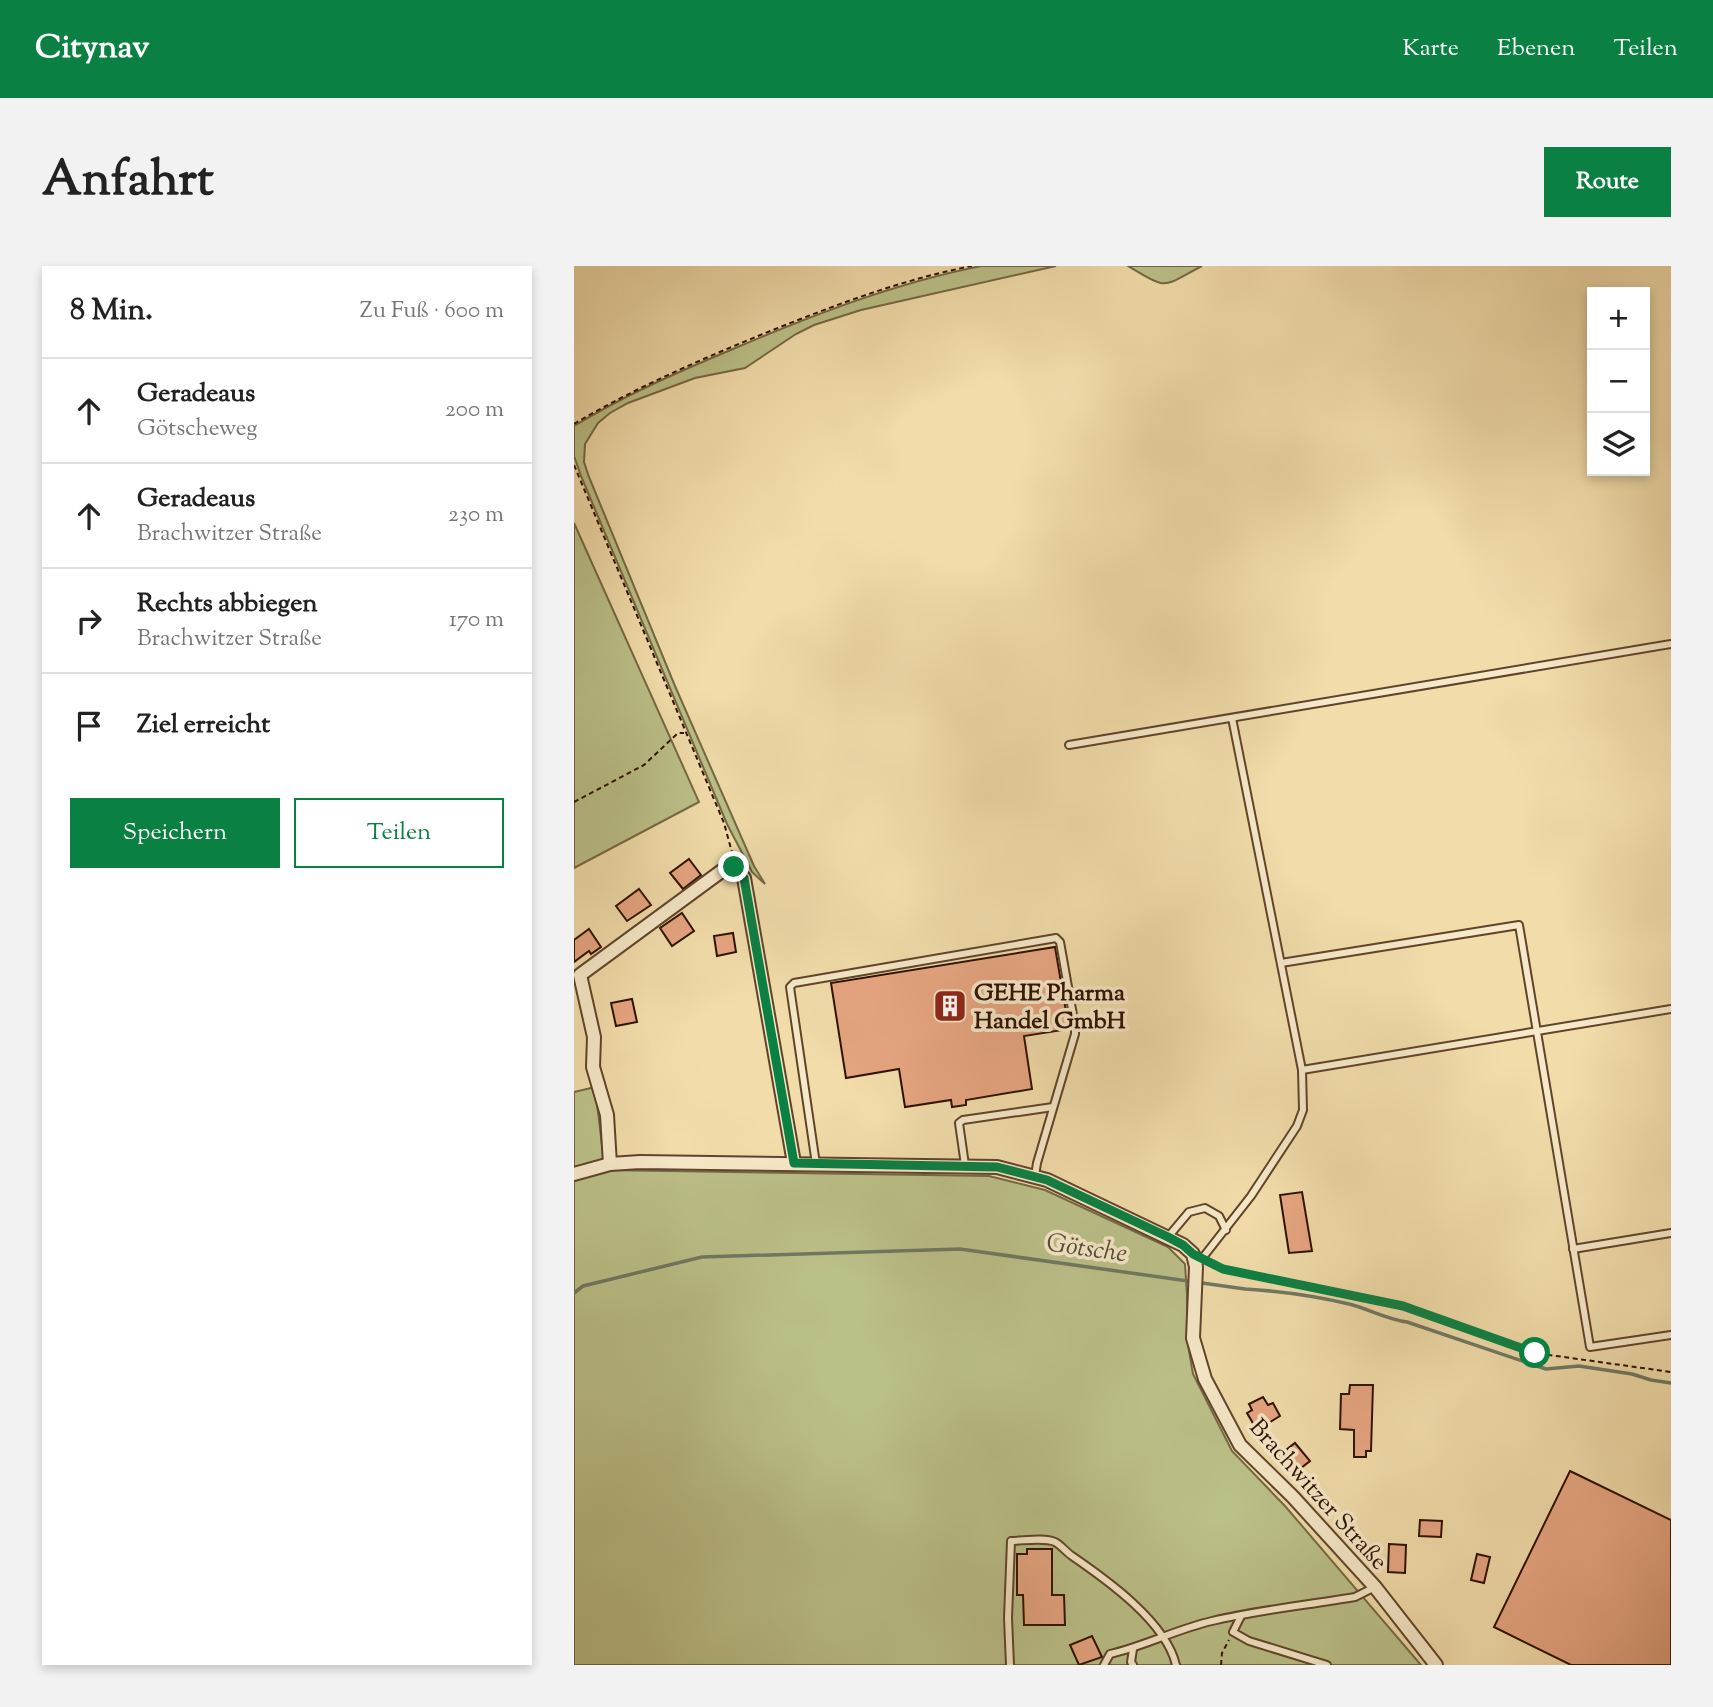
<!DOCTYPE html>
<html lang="de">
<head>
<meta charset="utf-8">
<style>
	body { margin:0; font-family:"Sorts Mill Goudy",serif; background:#f2f2f2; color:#222 }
	.controls { position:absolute; right:21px; top:21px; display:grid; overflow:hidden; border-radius:0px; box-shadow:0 4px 10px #0003 }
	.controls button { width:63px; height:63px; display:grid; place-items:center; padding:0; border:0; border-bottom:2px solid #e0e0e0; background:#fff; color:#222; font:35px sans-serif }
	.stop { position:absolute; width:21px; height:21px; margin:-16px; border:5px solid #0b8043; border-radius:50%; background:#fff }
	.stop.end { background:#0b8043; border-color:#fff; box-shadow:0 2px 7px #0008 }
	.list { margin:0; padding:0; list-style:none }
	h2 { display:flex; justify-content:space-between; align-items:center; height:91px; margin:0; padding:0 28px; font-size:30px }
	h2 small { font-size:23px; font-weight:400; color:#767676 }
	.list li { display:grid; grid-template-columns:46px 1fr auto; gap:21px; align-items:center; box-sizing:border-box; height:105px; padding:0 28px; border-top:2px solid #e0e0e0 }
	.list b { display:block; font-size:26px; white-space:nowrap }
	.list p { margin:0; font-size:23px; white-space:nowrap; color:#767676 }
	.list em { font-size:23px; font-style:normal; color:#767676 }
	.actions { display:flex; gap:14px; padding:21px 28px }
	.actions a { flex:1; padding:16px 0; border:2px solid #0b8043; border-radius:0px; text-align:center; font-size:24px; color:#0b8043 }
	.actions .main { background:#0b8043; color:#fff }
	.icon { flex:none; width:38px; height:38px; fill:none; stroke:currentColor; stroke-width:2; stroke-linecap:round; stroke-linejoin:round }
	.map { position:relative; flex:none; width:1097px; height:1399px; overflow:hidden; border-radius:0px }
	header { display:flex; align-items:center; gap:42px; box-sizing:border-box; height:98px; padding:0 35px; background:#0b8043; color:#fff }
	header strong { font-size:33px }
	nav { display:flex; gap:38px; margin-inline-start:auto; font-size:24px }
	.intro { display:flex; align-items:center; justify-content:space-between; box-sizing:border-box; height:168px; padding:0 42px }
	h1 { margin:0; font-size:49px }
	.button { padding:18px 32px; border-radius:0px; background:#0b8043; color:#fff; font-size:24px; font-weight:700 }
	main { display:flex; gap:42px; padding:0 42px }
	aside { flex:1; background:#fff; border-radius:0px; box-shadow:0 4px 10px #0003 }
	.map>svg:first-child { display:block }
	.green { fill:#bbc088; stroke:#756844; stroke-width:2 }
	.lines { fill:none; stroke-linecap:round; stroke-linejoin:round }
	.stream { stroke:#707862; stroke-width:3.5 }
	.building { fill:#e6a581; stroke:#2f1100; stroke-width:2 }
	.service-casing { stroke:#60442a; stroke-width:10 }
	.minor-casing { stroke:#60442a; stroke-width:16 }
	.path { stroke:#2f1100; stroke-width:2; stroke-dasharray:5 3.5; stroke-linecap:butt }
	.service { stroke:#f6e8c8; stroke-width:6 }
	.minor { stroke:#f6e8c8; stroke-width:12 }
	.route { stroke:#0b8043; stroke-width:9 }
	.labels { text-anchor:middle; stroke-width:7; stroke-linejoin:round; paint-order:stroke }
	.poi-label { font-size:24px; font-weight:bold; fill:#2f1100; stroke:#f6e8c8; text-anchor:start }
	.street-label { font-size:24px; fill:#2f1100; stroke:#f6e8c8 }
	.water-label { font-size:26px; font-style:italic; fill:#554d39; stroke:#f6e8c8 }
</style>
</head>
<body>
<header>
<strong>Citynav</strong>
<nav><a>Karte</a><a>Ebenen</a><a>Teilen</a></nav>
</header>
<div class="intro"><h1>Anfahrt</h1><a class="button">Route</a></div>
<main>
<aside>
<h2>8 Min.<small>Zu Fuß · 600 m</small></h2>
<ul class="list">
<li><svg class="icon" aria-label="ahead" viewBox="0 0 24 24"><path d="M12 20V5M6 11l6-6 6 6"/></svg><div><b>Geradeaus</b><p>Götscheweg</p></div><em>200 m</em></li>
<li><svg class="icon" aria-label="ahead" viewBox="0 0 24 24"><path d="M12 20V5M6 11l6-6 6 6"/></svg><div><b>Geradeaus</b><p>Brachwitzer Straße</p></div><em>230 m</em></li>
<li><svg class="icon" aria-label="right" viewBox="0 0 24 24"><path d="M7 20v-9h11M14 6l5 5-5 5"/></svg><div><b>Rechts abbiegen</b><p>Brachwitzer Straße</p></div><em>170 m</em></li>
<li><svg class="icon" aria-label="arrive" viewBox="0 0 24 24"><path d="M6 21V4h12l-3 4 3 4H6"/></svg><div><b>Ziel erreicht</b></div></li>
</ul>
<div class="actions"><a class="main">Speichern</a><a>Teilen</a></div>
</aside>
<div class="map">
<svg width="1097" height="1399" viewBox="0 0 1097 1399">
	<rect width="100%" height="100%" fill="#f1dcaa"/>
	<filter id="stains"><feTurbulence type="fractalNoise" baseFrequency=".00286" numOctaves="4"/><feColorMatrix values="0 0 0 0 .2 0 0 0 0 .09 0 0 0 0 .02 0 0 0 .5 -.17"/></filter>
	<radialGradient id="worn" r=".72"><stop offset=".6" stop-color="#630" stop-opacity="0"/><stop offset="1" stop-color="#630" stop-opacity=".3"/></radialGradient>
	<!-- green -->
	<g class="green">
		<path d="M407 0H482L287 44 240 59 222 68 171 102 121 112 54 137 36 147 24 157 11 178 10 196 15 211 101 420 180 600 191 618 178 606 153 558 7 210 0 190V160C51 129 104 106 159 83 239 49 321 17 407 0Z"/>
		<path d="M554 0H628C587 21 596 25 554 0Z"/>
		<path d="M0 257 125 536 0 602Z"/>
		<path d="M21 821 31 904 415 910 471 924 594 981 611 998 613 1029V1073L619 1108 658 1185 711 1240 847 1399H0V826Z"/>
	</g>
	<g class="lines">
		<!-- stream -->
		<path class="stream" d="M0 1027 9 1020 128 991 386 983 671 1023C705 1025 742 1030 775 1038 795 1043 812 1053 833 1056L972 1103 1005 1100 1058 1108 1077 1114 1097 1117"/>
	</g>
	<!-- building -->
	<g class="building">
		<path d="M115 593 127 609 109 623 96 607Z"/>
		<path d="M65 623 77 639 53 655 42 640Z"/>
		<path d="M108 647 120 665 98 680 86 662Z"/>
		<path d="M15 663 27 681 17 688 15 685 0 696V674Z"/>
		<path d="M159 667 162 686 143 690 140 670Z"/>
		<path d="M481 681 495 763 450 770 458 823 392 834V839L378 841 377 834 331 841 325 803 272 812 257 717Z"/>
		<path d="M58 733 63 756 42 760 37 737Z"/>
		<path d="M728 926 738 985 715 987 706 929Z"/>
		<path d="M776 1119H799L797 1185H792V1191H780V1164L766 1163 767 1128H775Z"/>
		<path d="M689 1131 694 1139 699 1137 706 1150 683 1164 673 1147 678 1144 675 1138Z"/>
		<path d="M721 1177 736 1195 718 1209 703 1191Z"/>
		<path d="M996 1205 1097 1254V1399H997L920 1361Z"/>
		<path d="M846 1254 868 1255 867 1271 845 1270Z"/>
		<path d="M815 1278 832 1279 831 1307 814 1306Z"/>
		<path d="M453 1283H478V1329H490L491 1359H450L449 1329H443V1288H453Z"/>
		<path d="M903 1288 916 1291 910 1317 897 1314Z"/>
		<path d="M518 1370 528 1391 505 1399 496 1379Z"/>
	</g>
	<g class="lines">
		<defs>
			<g id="service">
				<path d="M495 479 1097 378"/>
				<path d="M707 697 945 659 1016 1081 1097 1069"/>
				<path d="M728 804 1097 743"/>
				<path d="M242 898 216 721 220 717 482 672 486 676 501 760V768L463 897 461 910"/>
				<path d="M391 899 385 857 389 854 479 841"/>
				<path d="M594 971 615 946 631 942 645 950 652 964"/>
				<path d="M999 983 1097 967"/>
				<path d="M623 999 677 930 723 860 729 844 728 804 658 452"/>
				<path d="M667 1350 659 1366 675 1375 753 1399"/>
				<path d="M436 1399 434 1352 437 1275C449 1275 470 1271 481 1276 487 1279 492 1286 498 1290 533 1314 592 1356 602 1399"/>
				<path d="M530 1399 536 1388C571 1380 603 1363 638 1355 684 1344 734 1339 781 1331L801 1321"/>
				<path d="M559 1399 557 1396 559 1383"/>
			</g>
			<g id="minor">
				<path d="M36 898 33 849 19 801 20 771 6 709 149 604 160 601 170 612 220 897"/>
				<path d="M0 908 36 898 66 896 423 901 473 914 609 979 619 988 622 1001 619 1072 631 1113 666 1179 719 1231 801 1321 862 1399"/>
			</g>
		</defs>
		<!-- service casing -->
		<use href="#service" class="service-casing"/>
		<!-- minor casing -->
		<use href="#minor" class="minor-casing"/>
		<!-- path -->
		<g class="path">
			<path d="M0 158C59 123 121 96 184 70 253 42 325 14 398 0"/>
			<path d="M0 199 150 557 159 590"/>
			<path d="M0 536 70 499 104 467H110"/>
			<path d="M638 998 649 1003 829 1040 961 1087 1097 1106"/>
			<path d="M647 1399 648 1387 655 1374"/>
		</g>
		<!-- service -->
		<use href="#service" class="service"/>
		<!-- minor -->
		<use href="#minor" class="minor"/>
	</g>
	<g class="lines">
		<!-- route -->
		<path class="route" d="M160 601 170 612 220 897 423 901 473 914 594 971 609 979 619 988 649 1003 829 1040 961 1087"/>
	</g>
	<!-- icons -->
	<defs>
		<symbol id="building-square" viewBox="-11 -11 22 22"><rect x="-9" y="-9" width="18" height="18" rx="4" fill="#8f2418" stroke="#f6e8c8"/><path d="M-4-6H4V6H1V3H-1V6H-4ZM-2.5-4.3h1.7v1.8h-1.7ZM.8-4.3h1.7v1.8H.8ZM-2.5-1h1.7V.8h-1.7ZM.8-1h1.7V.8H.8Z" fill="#fff"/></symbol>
	</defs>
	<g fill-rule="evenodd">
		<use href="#building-square" x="357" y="721" width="38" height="38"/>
	</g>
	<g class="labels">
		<!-- poi labels -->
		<g class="poi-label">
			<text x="400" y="734">GEHE Pharma<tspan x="400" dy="28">Handel GmbH</tspan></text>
		</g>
		<!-- street labels -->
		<g class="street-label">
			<text transform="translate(745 1228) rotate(48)" y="8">Brachwitzer Straße</text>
		</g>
		<!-- water labels -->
		<g class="water-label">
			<text transform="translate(513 981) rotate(8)" y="9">Götsche</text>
		</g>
	</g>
	<rect width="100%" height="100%" filter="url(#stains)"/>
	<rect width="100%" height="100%" fill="url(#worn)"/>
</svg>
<div class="controls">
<button>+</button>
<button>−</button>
<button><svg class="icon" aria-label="layers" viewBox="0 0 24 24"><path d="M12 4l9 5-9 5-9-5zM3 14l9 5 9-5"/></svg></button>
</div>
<div class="stop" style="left:961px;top:1087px"></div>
<div class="stop end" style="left:160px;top:601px"></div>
</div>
</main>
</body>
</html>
